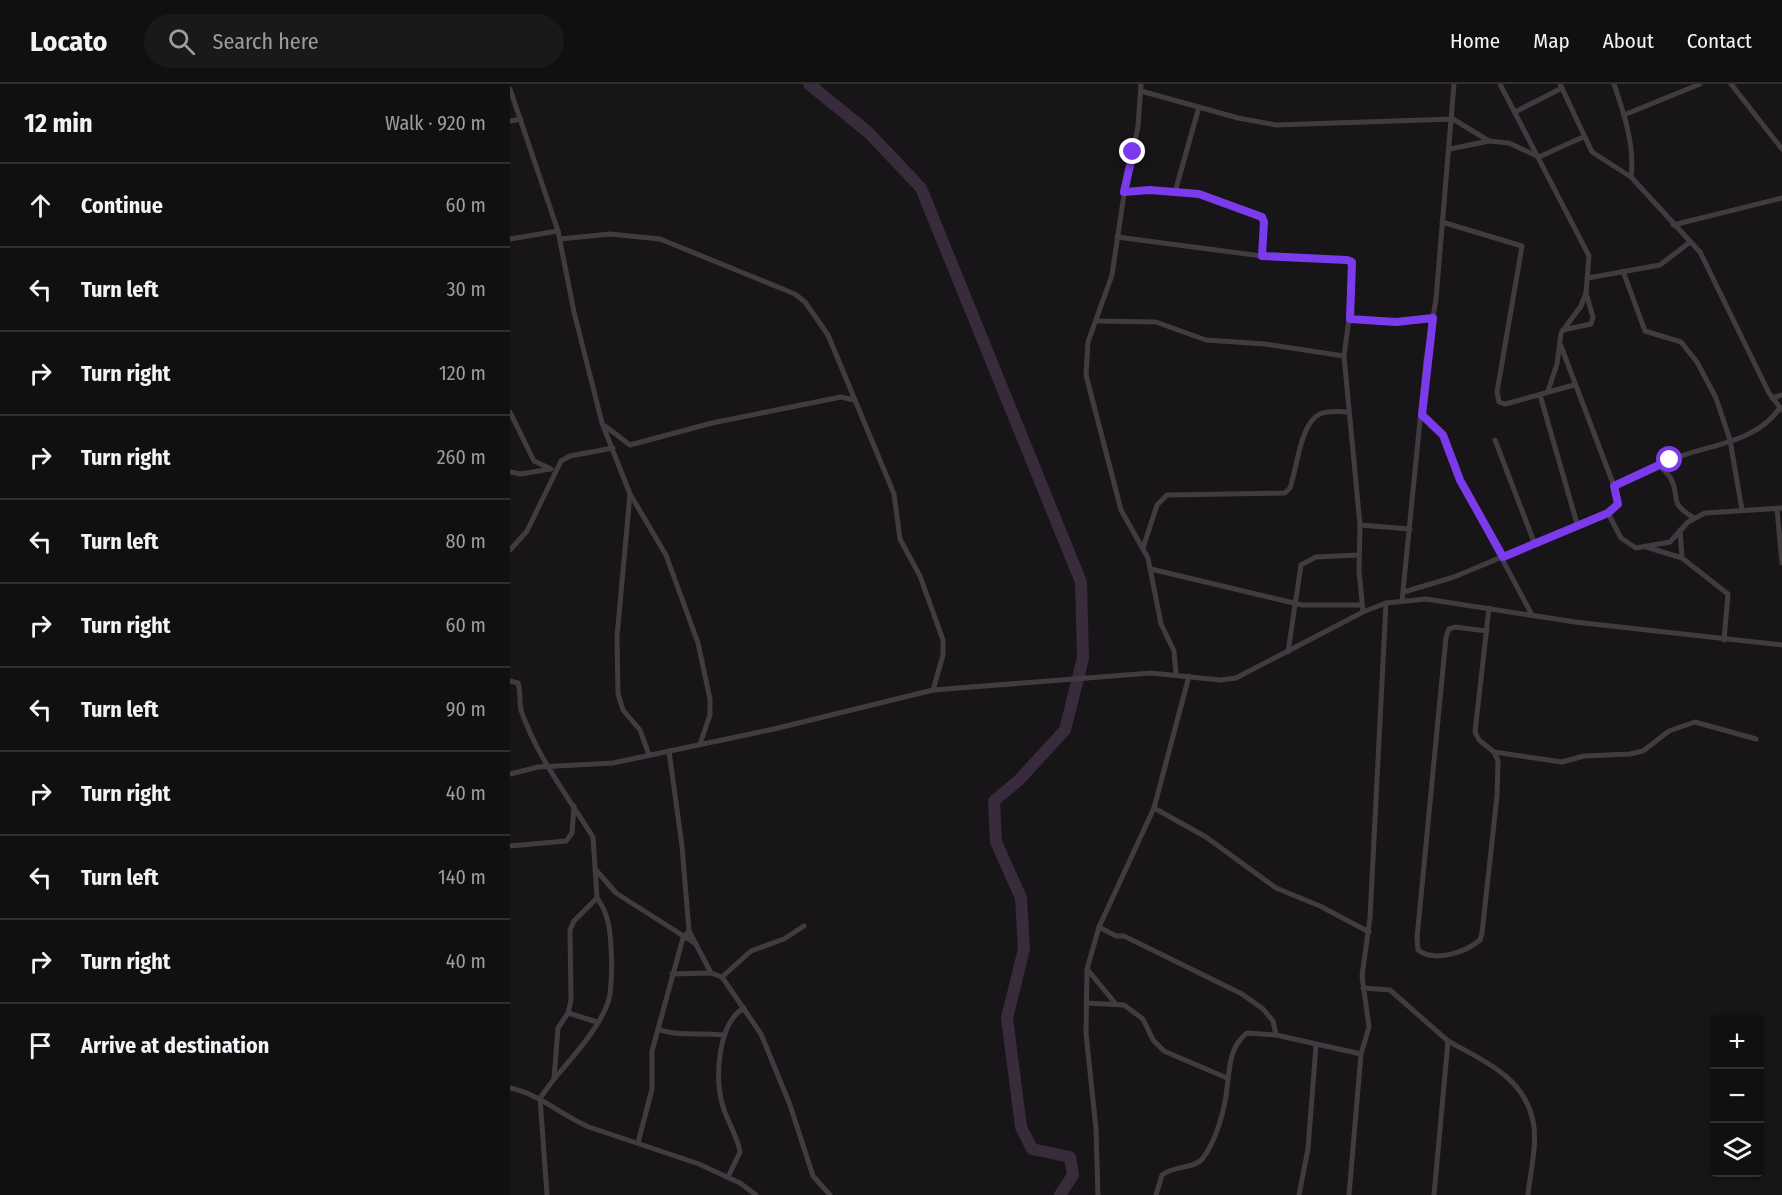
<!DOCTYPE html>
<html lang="en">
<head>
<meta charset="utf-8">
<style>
	body { margin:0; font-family:"Fira Sans Condensed",sans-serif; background:#1a191a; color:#f1f3f6 }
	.controls { position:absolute; right:18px; bottom:18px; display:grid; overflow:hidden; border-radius:6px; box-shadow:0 2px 4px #0004 }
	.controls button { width:54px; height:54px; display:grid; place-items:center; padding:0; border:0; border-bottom:2px solid #303031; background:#111011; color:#f1f3f6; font:30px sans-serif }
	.stop { position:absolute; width:18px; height:18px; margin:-14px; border:4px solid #7c3aed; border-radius:50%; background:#fff }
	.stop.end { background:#7c3aed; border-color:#fff; box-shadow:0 2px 6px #0008 }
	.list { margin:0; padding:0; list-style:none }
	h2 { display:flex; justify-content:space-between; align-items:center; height:78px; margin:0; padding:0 24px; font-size:26px }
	h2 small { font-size:20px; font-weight:400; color:#9c9d9f }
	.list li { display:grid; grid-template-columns:39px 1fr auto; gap:18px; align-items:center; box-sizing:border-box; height:84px; padding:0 24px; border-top:2px solid #303031 }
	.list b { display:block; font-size:22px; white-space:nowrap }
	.list em { font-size:20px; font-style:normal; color:#9c9d9f }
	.icon { flex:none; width:33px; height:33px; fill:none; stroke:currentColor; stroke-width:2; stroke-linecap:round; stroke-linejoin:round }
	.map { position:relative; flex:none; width:1272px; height:1111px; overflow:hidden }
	header { display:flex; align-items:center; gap:36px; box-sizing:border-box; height:84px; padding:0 30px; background:#111011; border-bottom:2px solid #303031 }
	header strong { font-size:28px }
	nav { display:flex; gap:33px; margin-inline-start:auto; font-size:21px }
	.search { width:420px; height:54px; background:#1a191a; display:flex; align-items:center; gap:15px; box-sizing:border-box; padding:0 21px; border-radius:33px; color:#9c9d9f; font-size:22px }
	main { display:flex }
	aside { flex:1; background:#111011 }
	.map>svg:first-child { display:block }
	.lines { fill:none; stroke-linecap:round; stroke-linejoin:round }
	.river { stroke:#382b3b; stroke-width:12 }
	.street { stroke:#413b40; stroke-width:5 }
	.route { stroke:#7c3aed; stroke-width:8 }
</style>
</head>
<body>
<header>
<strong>Locato</strong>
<div class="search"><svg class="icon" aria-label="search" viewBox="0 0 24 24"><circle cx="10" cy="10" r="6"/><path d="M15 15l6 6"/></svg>Search here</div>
<nav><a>Home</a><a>Map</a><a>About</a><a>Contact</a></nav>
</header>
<main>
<aside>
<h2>12 min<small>Walk · 920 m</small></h2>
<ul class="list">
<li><svg class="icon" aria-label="ahead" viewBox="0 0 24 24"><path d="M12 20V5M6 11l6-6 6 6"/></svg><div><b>Continue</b></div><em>60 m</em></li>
<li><svg class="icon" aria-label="left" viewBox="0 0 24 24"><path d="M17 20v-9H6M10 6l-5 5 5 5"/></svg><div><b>Turn left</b></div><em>30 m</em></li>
<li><svg class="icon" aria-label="right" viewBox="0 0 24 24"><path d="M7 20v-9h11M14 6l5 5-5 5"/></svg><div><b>Turn right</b></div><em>120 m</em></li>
<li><svg class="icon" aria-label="right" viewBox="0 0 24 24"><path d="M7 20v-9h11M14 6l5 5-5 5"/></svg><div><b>Turn right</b></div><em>260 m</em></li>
<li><svg class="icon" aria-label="left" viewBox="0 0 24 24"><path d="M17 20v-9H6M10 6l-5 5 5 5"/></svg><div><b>Turn left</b></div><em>80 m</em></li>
<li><svg class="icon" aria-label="right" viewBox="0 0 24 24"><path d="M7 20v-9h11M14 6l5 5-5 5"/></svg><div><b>Turn right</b></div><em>60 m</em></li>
<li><svg class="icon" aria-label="left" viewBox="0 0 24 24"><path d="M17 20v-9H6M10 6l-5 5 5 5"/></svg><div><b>Turn left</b></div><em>90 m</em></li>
<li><svg class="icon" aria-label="right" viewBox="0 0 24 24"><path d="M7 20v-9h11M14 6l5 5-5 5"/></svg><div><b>Turn right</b></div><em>40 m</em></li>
<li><svg class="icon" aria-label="left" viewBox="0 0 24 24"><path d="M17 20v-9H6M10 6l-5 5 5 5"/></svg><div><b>Turn left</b></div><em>140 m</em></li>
<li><svg class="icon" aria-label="right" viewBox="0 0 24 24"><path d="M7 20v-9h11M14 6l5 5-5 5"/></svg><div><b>Turn right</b></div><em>40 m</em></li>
<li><svg class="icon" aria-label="arrive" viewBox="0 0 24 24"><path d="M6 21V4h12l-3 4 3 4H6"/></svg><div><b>Arrive at destination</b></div></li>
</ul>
</aside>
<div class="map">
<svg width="1272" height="1111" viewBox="0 0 1272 1111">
	<rect width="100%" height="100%" fill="#171517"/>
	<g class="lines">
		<!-- river -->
		<path class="river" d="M299 0 359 49 411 104 571 498 573 574 555 646 509 696 484 717 486 758 511 814 514 865 497 934 511 1043 522 1065 560 1073 563 1091 550 1111"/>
		<!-- street -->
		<g class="street">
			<path d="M631 0 628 43 616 97 602 191 578 258 576 291 611 426 638 474 651 540 664 567 666 590"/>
			<path d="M990 0 1079 172 1076 209 1071 222 1051 249 1047 280 1038 307"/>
			<path d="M1050 0 1082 68 1121 93 1190 168 1259 309 1272 326"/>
			<path d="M1104 0C1114 30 1125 61 1121 93"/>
			<path d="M1221 0 1272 65"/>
			<path d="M0 5 48 147 64 228 92 339 120 410 156 471 188 559 200 615V631L190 660"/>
			<path d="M631 7 728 34 766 41 943 35 979 57 999 59 1029 73"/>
			<path d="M1005 28 1052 4"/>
			<path d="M1114 31 1190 0"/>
			<path d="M0 37 11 35"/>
			<path d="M940 65 979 57"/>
			<path d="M1029 73 1073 53"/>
			<path d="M614 108 640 107 689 110 752 133 754 138 752 172"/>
			<path d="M665 108 689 23"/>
			<path d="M932 138 1012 162 987 308 989 318 995 320 1003 318 1064 301"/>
			<path d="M1163 141 1272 114"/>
			<path d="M607 153 752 172 837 176 842 178 839 235 834 272 850 441 849 487 853 528"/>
			<path d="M0 155 48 147"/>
			<path d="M50 155 100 150 150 155 285 210 295 218 318 251 384 410 390 455 410 492 433 556V571L423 606"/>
			<path d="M1113 187 1135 247 1171 258 1187 278 1206 314 1220 356 1232 426"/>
			<path d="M1078 194 1150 181 1180 158"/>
			<path d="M839 235 886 238 923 234"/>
			<path d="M586 237 646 238 696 256 755 260 834 272"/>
			<path d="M1053 246 1081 240 1083 233 1076 209"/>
			<path d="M1051 262 1107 410 1108 420 1098 429"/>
			<path d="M1030 311 1068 443"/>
			<path d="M1262 314 1272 311"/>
			<path d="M0 328 24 377 41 385"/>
			<path d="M912 331 933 351 950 396 1022 531"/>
			<path d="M95 342 120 361 202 339 331 313 344 316"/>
			<path d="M985 356 1024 458"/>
			<path d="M1150 382C1153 385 1157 389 1160 393 1172 414 1156 417 1184 434"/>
			<path d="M0 388 11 390 40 385"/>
			<path d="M1104 402C1124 393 1143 382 1163 375 1200 360 1245 359 1269 325"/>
			<path d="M120 410 107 553 108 610 113 626 130 646 139 671"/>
			<path d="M1267 425 1272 479"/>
			<path d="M850 441 900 445"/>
			<path d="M1170 446 1172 474 1218 510 1214 556"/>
			<path d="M1136 463 1172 474"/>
			<path d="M633 464 647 421 657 411 775 409 780 404C787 385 790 339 810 330 819 326 830 328 839 328"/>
			<path d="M0 466 17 447 51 377 60 372 103 364"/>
			<path d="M641 485 792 521H852"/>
			<path d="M894 508 944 493 1098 429 1111 454 1126 464 1160 458 1178 438 1195 429 1272 424"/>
			<path d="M892 517 916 276 926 215 944 0"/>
			<path d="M977 547 945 543 939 545 936 553 907 854 908 866C925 879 956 868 970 856L972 849 987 712 988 677 984 668 969 656 965 648 979 524"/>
			<path d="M778 568 791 481 806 473 849 471"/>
			<path d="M0 597 8 599C11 607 9 617 11 626 26 671 58 713 83 753L87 814 64 837 60 846 61 916 58 929 48 944 44 995 30 1014 37 1111"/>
			<path d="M159 667 172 762 179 847 201 889 212 893 251 950 280 1021 303 1092 320 1111"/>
			<path d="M984 668 1052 678 1074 672 1120 670 1133 667 1159 647 1185 638 1246 655"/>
			<path d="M0 690 28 683 103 679 264 645 423 606 641 589 710 596 726 594 853 528 876 519 916 515 1065 538 1272 561"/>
			<path d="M644 724 696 753 766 804 810 822 859 848"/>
			<path d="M0 762 56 757 62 749 64 722"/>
			<path d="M86 786 106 809 186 860"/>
			<path d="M589 843 606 852H614L732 910 753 925 763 937 766 951 851 970"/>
			<path d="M577 885 605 919"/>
			<path d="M162 890 201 889"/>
			<path d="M212 893 241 867 274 855 294 842"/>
			<path d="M853 904 880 906 938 957 924 1111"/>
			<path d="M576 919 614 921 633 935 643 956 654 967 717 994"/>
			<path d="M58 929 87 938"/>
			<path d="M148 945C166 953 193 948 213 951"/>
			<path d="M938 957C974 977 1014 993 1023 1037 1028 1060 1020 1088 1018 1111"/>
			<path d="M44 995C62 974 96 937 100 910 102 894 102 878 101 863 100 844 98 829 87 814"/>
			<path d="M0 1004C30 1010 52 1032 79 1043L189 1080 230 1099 246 1111"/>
			<path d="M128 1059 142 1005V967L173 854 179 847"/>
			<path d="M218 1093 230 1068C227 1050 216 1036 212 1019 205 992 208 939 234 924"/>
			<path d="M588 1111 586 1045 576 949 577 885 589 843 644 724 679 592"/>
			<path d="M646 1111 652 1091C665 1081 685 1085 693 1074 706 1057 715 1025 717 1004 720 983 719 963 737 949L766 951"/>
			<path d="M789 1111 798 1065 806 961"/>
			<path d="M839 1111 851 970 859 943 852 892 860 834 876 519"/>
		</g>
	</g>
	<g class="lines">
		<!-- route -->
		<path class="route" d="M623 68 614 108 640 106 689 110 752 133 754 138 752 172 837 176 842 178 840 235 886 238 923 234 912 331 933 351 950 396 993 473 1098 429 1108 420 1104 402 1160 376"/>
	</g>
</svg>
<div class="controls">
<button>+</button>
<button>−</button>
<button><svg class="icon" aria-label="layers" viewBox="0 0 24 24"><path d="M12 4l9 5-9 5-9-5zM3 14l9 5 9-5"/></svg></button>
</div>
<div class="stop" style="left:1160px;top:376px"></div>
<div class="stop end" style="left:623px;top:68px"></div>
</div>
</main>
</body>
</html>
